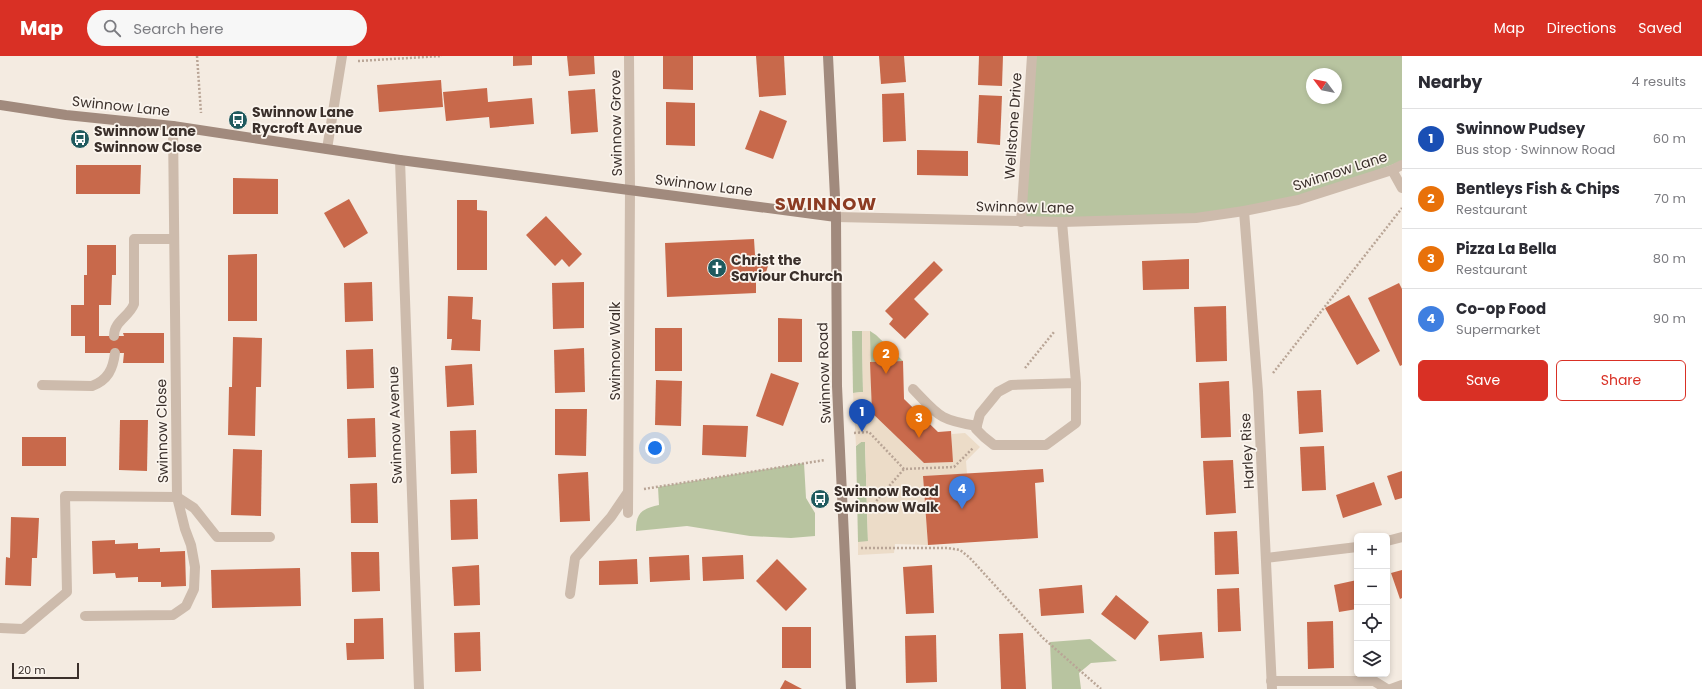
<!DOCTYPE html>
<html lang="en">
<head>
<meta charset="utf-8">
<style>
	body { margin:0; font-family:Poppins,sans-serif; background:#f7f7f7; color:#2b2b33 }
	.controls { position:absolute; right:12px; bottom:12px; display:grid; overflow:hidden; border-radius:6px; box-shadow:0 2px 6px #0003 }
	.controls button { width:36px; height:36px; display:grid; place-items:center; padding:0; border:0; border-bottom:1px solid #e1e1e2; background:#fff; color:#2b2b33; font:20px sans-serif }
	.compass { position:absolute; left:1306px; top:12px; width:36px; height:36px; border-radius:50%; background:#fff; box-shadow:0 2px 6px #0003; rotate:302deg }
	.scale { position:absolute; left:12px; bottom:10px; width:67px; box-sizing:border-box; padding-left:4px; border:2px solid #3b302b; border-top:0; font-size:11px; line-height:14px; white-space:nowrap; color:#3b302b; -webkit-text-stroke:3px #fbf5ee; paint-order:stroke }
	.you { position:absolute; left:655px; top:392px; width:14px; height:14px; margin:-10px; border:3px solid #fff; border-radius:50%; background:#1a73e8; box-shadow:0 0 0 6px #1a73e833 }
	.badge { display:grid; place-items:center; width:26px; height:26px; border-radius:50%; background:#d93025; color:#fff; font-size:13px; font-weight:700 }
	.pin { position:absolute; translate:-50% -33px; filter:drop-shadow(0 1px 2px #0008) }
	.pin::after { content:''; position:absolute; top:21px; width:14px; height:12px; background:inherit; clip-path:polygon(0 0,100% 0,50% 100%) }
	.list { margin:0; padding:0; list-style:none }
	h2 { display:flex; justify-content:space-between; align-items:center; height:52px; margin:0; padding:0 16px; font-size:17px }
	h2 small { font-size:13px; font-weight:400; color:#7c7c81 }
	.list li { display:grid; grid-template-columns:26px 1fr auto; gap:12px; align-items:center; box-sizing:border-box; height:60px; padding:0 16px; border-top:1px solid #e1e1e2 }
	.list b { display:block; font-size:15px; white-space:nowrap }
	.list p { margin:0; font-size:13px; white-space:nowrap; color:#7c7c81 }
	.list em { font-size:13px; font-style:normal; color:#7c7c81 }
	.actions { display:flex; gap:8px; padding:12px 16px }
	.actions a { flex:1; padding:9px 0; border:1px solid #d93025; border-radius:6px; text-align:center; font-size:14px; color:#d93025 }
	.actions .main { background:#d93025; color:#fff }
	.icon { flex:none; width:22px; height:22px; fill:none; stroke:currentColor; stroke-width:2; stroke-linecap:round; stroke-linejoin:round }
	.map { position:relative; flex:none; width:1402px; height:633px; overflow:hidden }
	header { display:flex; align-items:center; gap:24px; box-sizing:border-box; height:56px; padding:0 20px; background:#d93025; color:#fff }
	header strong { font-size:19px }
	nav { display:flex; gap:22px; margin-inline-start:auto; font-size:14px }
	.search { width:280px; height:36px; background:#f7f7f7; display:flex; align-items:center; gap:10px; box-sizing:border-box; padding:0 14px; border-radius:22px; color:#7c7c81; font-size:15px }
	main { display:flex }
	aside { flex:1; background:#fff }
	.map>svg:first-child { display:block }
	.green { fill:#b8c4a0; fill-rule:evenodd }
	.plaza { fill:#ecdcc8 }
	.building { fill:#c8694b }
	.lines { fill:none; stroke-linecap:round; stroke-linejoin:round }
	.path { stroke:#b9a596; stroke-width:2.5; stroke-dasharray:2 2; stroke-linecap:butt }
	.lane { stroke:#cdbbac; stroke-width:10 }
	.street { stroke:#cdbbac; stroke-width:10 }
	.secondary { stroke:#a18a7d; stroke-width:10 }
	.labels { text-anchor:middle; stroke-width:3.5; stroke-linejoin:round; paint-order:stroke }
	.street-label { font-size:14px; fill:#3b302b; stroke:#fbf5ee }
	.poi-label { font-size:14px; font-weight:bold; fill:#3b302b; stroke:#fbf5ee; text-anchor:start }
	.district-label { font-size:18px; font-weight:bold; letter-spacing:1px; fill:#8c3b22; stroke:#fbf5ee }
</style>
</head>
<body>
<header>
<strong>Map</strong>
<div class="search"><svg class="icon" aria-label="search" viewBox="0 0 24 24"><circle cx="10" cy="10" r="6"/><path d="M15 15l6 6"/></svg>Search here</div>
<nav><a>Map</a><a>Directions</a><a>Saved</a></nav>
</header>
<main>
<div class="map">
<svg width="1402" height="633" viewBox="0 0 1402 633">
	<rect width="100%" height="100%" fill="#f4ebe1"/>
	<!-- green -->
	<g class="green">
		<path d="M1032 0H1402V105L1298 144 1196 162 1021 166ZM1312 18H1336V42H1312Z"/>
		<path d="M852 275H862L863 336 853 337Z"/>
		<path d="M870 275 876 279 903 305 870 306Z"/>
		<path d="M861 386H865L868 486H858L856 390Z"/>
		<path d="M804 407 806 442 815 457V480L791 482 750 480 687 470 636 475C636 456 642 453 659 449L658 431Z"/>
		<path d="M1090 583 1117 605 1091 607 1079 617 1081 633H1052L1050 586Z"/>
	</g>
	<!-- plaza -->
	<path class="plaza" d="M862 275H870L872 357 924 407 952 406V378L965 377 980 391 966 405 967 418 923 420 928 489 895 488 894 497 858 499V486L868 485 865 386H861L856 390 853 337 863 336Z"/>
	<!-- building -->
	<g class="building">
		<path d="M513 0H532V9L513 10Z"/>
		<path d="M567 0H594L595 18 569 20Z"/>
		<path d="M663 0H693V34L663 33Z"/>
		<path d="M756 0H784L786 39 759 41Z"/>
		<path d="M879 0H904L906 26 881 28Z"/>
		<path d="M979 0H1003L1002 30 978 29Z"/>
		<path d="M441 24 443 51 379 56 377 29Z"/>
		<path d="M487 32 488 46 532 42 534 68 490 72 489 61 446 65 443 36Z"/>
		<path d="M595 33 598 76 571 78 568 35Z"/>
		<path d="M904 37 906 85 883 86 882 38Z"/>
		<path d="M979 39 1002 40 1000 89 977 87Z"/>
		<path d="M666 46 695 47V90L666 89Z"/>
		<path d="M760 54 787 65 773 103 745 93Z"/>
		<path d="M917 94 968 95V120L917 119Z"/>
		<path d="M76 109H141L140 138H76Z"/>
		<path d="M233 122 278 123V158H233Z"/>
		<path d="M349 143 368 177 344 192 324 157Z"/>
		<path d="M457 144H477V154L487 155V214H457Z"/>
		<path d="M546 160 582 198 569 211 562 203 555 210 526 179Z"/>
		<path d="M754 183 755 199 764 202 768 210 765 219 756 224V237L667 241 665 187Z"/>
		<path d="M87 189H116V219H112L111 249H99V280H124L123 277H164V307H123L124 297H85V280H71V249H84V219H87Z"/>
		<path d="M257 198V265H228V199Z"/>
		<path d="M1189 203V233L1143 234 1142 205Z"/>
		<path d="M934 205 943 214 914 243 929 258 905 283 889 268 893 263 885 255Z"/>
		<path d="M372 226 373 265 345 266 344 227Z"/>
		<path d="M584 226V272L553 273 552 227Z"/>
		<path d="M1399 227 1402 233V309L1400 310 1368 242Z"/>
		<path d="M1349 239 1380 295 1357 309 1325 252Z"/>
		<path d="M448 240 473 241 472 263 481 264 480 295 451 294 452 283H447Z"/>
		<path d="M1226 250 1227 305 1196 306 1194 251Z"/>
		<path d="M778 262 802 263V306H778Z"/>
		<rect x="655" y="272" width="27" height="43"/>
		<path d="M233 281 262 282 261 331H256L255 380 228 379 229 331H232Z"/>
		<path d="M584 292 585 336 555 337 554 294Z"/>
		<path d="M373 293 374 332 347 333 346 294Z"/>
		<path d="M903 305 904 343 938 376 951 375 953 406 924 407 872 357 870 306Z"/>
		<path d="M472 308 474 349 447 351 445 310Z"/>
		<path d="M771 317 799 327 783 370 756 360Z"/>
		<path d="M656 324 682 325 681 370 655 369Z"/>
		<path d="M1229 325 1231 381 1201 382 1199 327Z"/>
		<path d="M1321 334 1323 376 1299 378 1297 335Z"/>
		<path d="M555 353H587L586 400 555 399Z"/>
		<path d="M375 362 376 401 348 402 347 363Z"/>
		<path d="M120 364H148L147 415 119 414Z"/>
		<path d="M703 369 748 370 746 401 702 399Z"/>
		<path d="M476 374 477 417 451 418 450 375Z"/>
		<rect x="22" y="381" width="44" height="29"/>
		<path d="M1324 390 1326 434 1302 435 1300 391Z"/>
		<path d="M233 393 262 394 261 460 231 459Z"/>
		<path d="M1233 404 1236 457 1206 459 1203 405Z"/>
		<path d="M1043 413 1044 426 1035 427 1038 482 928 489 923 420Z"/>
		<path d="M1402 415V442L1395 444 1387 420Z"/>
		<path d="M588 416 590 465 560 466 558 418Z"/>
		<path d="M1374 426 1382 449 1343 462 1336 439Z"/>
		<path d="M377 427 378 467H351L350 428Z"/>
		<path d="M477 443 478 483 451 484 450 444Z"/>
		<path d="M11 461 39 462 37 502H32L31 530 5 529 6 501 10 502Z"/>
		<path d="M1237 475 1239 518 1215 519 1214 476Z"/>
		<path d="M115 484V488L138 487V493L160 492V496L185 495 186 530 161 531V526H138V521L116 522 115 517 93 518 92 485Z"/>
		<path d="M351 496H379L380 535 352 536Z"/>
		<path d="M689 499 690 524 650 526 649 501Z"/>
		<path d="M743 499 744 523 703 525 702 501Z"/>
		<path d="M637 503 638 528 599 529V505Z"/>
		<path d="M777 503 807 533 786 555 756 525Z"/>
		<path d="M479 509 480 549 454 550 452 511Z"/>
		<path d="M932 509 934 557 906 558 903 511Z"/>
		<path d="M300 512 301 550 212 552 211 514Z"/>
		<path d="M1402 514V542L1400 543 1391 517Z"/>
		<path d="M1357 524V553L1339 556 1334 529Z"/>
		<path d="M1082 529 1084 557 1041 560 1039 533Z"/>
		<path d="M1239 532 1241 575 1218 576 1217 533Z"/>
		<path d="M1116 539 1149 566 1135 584 1101 558Z"/>
		<path d="M383 562 384 603 347 604 346 587H354V563Z"/>
		<path d="M1333 565 1334 612 1308 613 1307 566Z"/>
		<rect x="782" y="571" width="29" height="41"/>
		<path d="M480 576 481 615 455 616 454 577Z"/>
		<path d="M1202 576 1204 602 1160 605 1158 579Z"/>
		<path d="M1023 577 1026 633H1001L999 578Z"/>
		<path d="M936 579 937 626 906 627 905 580Z"/>
		<path d="M785 624 802 633H780Z"/>
	</g>
	<g class="lines">
		<!-- path -->
		<g class="path">
			<path d="M197 0 201 57"/>
			<path d="M358 5 442 0"/>
			<path d="M1025 312 1054 276"/>
			<path d="M1273 317 1402 152"/>
			<path d="M854 377 869 376 904 413 954 411 973 392"/>
			<path d="M644 433 825 404"/>
			<path d="M871 451 904 413"/>
			<path d="M861 492H948L960 494 969 501 1043 582 1101 633"/>
		</g>
		<!-- lane -->
		<g class="lane">
			<path d="M1392 114 1402 132"/>
			<path d="M1062 166 1076 327V367L1046 389H994L984 381 976 373 980 358 998 336 1011 329 1076 327"/>
			<path d="M114 280C114 265 129 261 134 248V183H173"/>
			<path d="M42 329 92 330C108 324 113 313 115 297"/>
			<path d="M913 333C939 360 939 364 977 370"/>
			<path d="M177 441 194 452 217 481H270"/>
			<path d="M570 538 575 502 611 461 628 436"/>
			<path d="M85 560 173 559 186 550 194 533 195 511 191 489 185 473 177 441"/>
			<path d="M1271 625H1374L1387 633"/>
			<path d="M1391 633 1402 629"/>
		</g>
		<!-- street -->
		<g class="street">
			<path d="M327 93 342 0"/>
			<path d="M400 104 419 633"/>
			<path d="M1244 155 1258 336 1272 633"/>
			<path d="M836 161 1062 166 1196 162 1244 155 1298 144 1392 114 1402 109"/>
			<path d="M1021 166 1032 0"/>
			<path d="M628 457 630 134 629 0"/>
			<path d="M1387 485 1402 481"/>
			<path d="M1266 502 1357 491"/>
			<path d="M0 572 23 573 67 536 65 440 177 441 173 70"/>
		</g>
		<!-- secondary -->
		<g class="secondary">
			<path d="M828 0 836 161 837 330 851 633"/>
			<path d="M0 49 66 59 173 70 400 104 836 161"/>
		</g>
	</g>
	<!-- icons -->
	<defs>
		<symbol id="bus-disc" viewBox="-11 -11 22 22"><circle r="9.5" fill="#1f5a5e" stroke="#fbf5ee"/><path d="M-5-6H5V4H4V6H2V4H-2V6H-4V4H-5ZM-3.5-4V0h7V-4ZM-3.5 1.2v1.5H-2V1.2ZM2 1.2v1.5H3.5V1.2Z" fill="#fff"/></symbol>
		<symbol id="church-disc" viewBox="-11 -11 22 22"><circle r="9.5" fill="#1f5a5e" stroke="#fbf5ee"/><path d="M-1.2-6h2.4v3.5h3.3v2.4h-3.3V6h-2.4V-.1h-3.3v-2.4h3.3Z" fill="#fff"/></symbol>
	</defs>
	<g fill-rule="evenodd">
		<use href="#bus-disc" x="227" y="53" width="22" height="22"/>
		<use href="#bus-disc" x="69" y="72" width="22" height="22"/>
		<use href="#church-disc" x="706" y="201" width="22" height="22"/>
		<use href="#bus-disc" x="809" y="432" width="22" height="22"/>
	</g>
	<g class="labels">
		<!-- street labels -->
		<g class="street-label">
			<text transform="translate(121 50) rotate(6)" y="5">Swinnow Lane</text>
			<text transform="translate(616 67) rotate(-91)" y="5">Swinnow Grove</text>
			<text transform="translate(1013 70) rotate(-86)" y="5">Wellstone Drive</text>
			<text transform="translate(1340 115) rotate(-18)" y="5">Swinnow Lane</text>
			<text transform="translate(704 129) rotate(7)" y="5">Swinnow Lane</text>
			<text transform="translate(1025 151) rotate(1)" y="5">Swinnow Lane</text>
			<text transform="translate(615 295) rotate(-90)" y="5">Swinnow Walk</text>
			<text transform="translate(824 317) rotate(-92)" y="5">Swinnow Road</text>
			<text transform="translate(395 369) rotate(-92)" y="5">Swinnow Avenue</text>
			<text transform="translate(162 375) rotate(-91)" y="5">Swinnow Close</text>
			<text transform="translate(1247 395) rotate(-93)" y="5">Harley Rise</text>
		</g>
		<!-- poi labels -->
		<g class="poi-label">
			<text x="252" y="61">Swinnow Lane<tspan x="252" dy="16">Rycroft Avenue</tspan></text>
			<text x="94" y="80">Swinnow Lane<tspan x="94" dy="16">Swinnow Close</tspan></text>
			<text x="731" y="209">Christ the<tspan x="731" dy="16">Saviour Church</tspan></text>
			<text x="834" y="440">Swinnow Road<tspan x="834" dy="16">Swinnow Walk</tspan></text>
		</g>
		<!-- district labels -->
		<g class="district-label">
			<text x="826" y="154">SWINNOW</text>
		</g>
	</g>
</svg>
<div class="controls">
<button>+</button>
<button>−</button>
<button><svg class="icon" aria-label="locate" viewBox="0 0 24 24"><circle cx="12" cy="12" r="6"/><path d="M12 2v4M12 18v4M2 12h4M18 12h4"/></svg></button>
<button><svg class="icon" aria-label="layers" viewBox="0 0 24 24"><path d="M12 4l9 5-9 5-9-5zM3 14l9 5 9-5"/></svg></button>
</div>
<svg class="compass" viewBox="-18 -18 36 36"><path d="M0-13l5 13h-10z" fill="#e53935"/><path d="M0 13l5-13h-10z" fill="#7c7c81"/></svg>
<div class="scale">20 m</div>
<div class="you"></div>
<div class="pin badge" style="left:862px;top:376px;background:#1a4fb4">1</div>
<div class="pin badge" style="left:886px;top:318px;background:#e8710a">2</div>
<div class="pin badge" style="left:919px;top:382px;background:#e8710a">3</div>
<div class="pin badge" style="left:962px;top:453px;background:#3f7fe0">4</div>
</div>
<aside>
<h2>Nearby<small>4 results</small></h2>
<ul class="list">
<li><span class="badge" style="background:#1a4fb4">1</span><div><b>Swinnow Pudsey</b><p>Bus stop · Swinnow Road</p></div><em>60 m</em></li>
<li><span class="badge" style="background:#e8710a">2</span><div><b>Bentleys Fish &amp; Chips</b><p>Restaurant</p></div><em>70 m</em></li>
<li><span class="badge" style="background:#e8710a">3</span><div><b>Pizza La Bella</b><p>Restaurant</p></div><em>80 m</em></li>
<li><span class="badge" style="background:#3f7fe0">4</span><div><b>Co-op Food</b><p>Supermarket</p></div><em>90 m</em></li>
</ul>
<div class="actions"><a class="main">Save</a><a>Share</a></div>
</aside>
</main>
</body>
</html>
